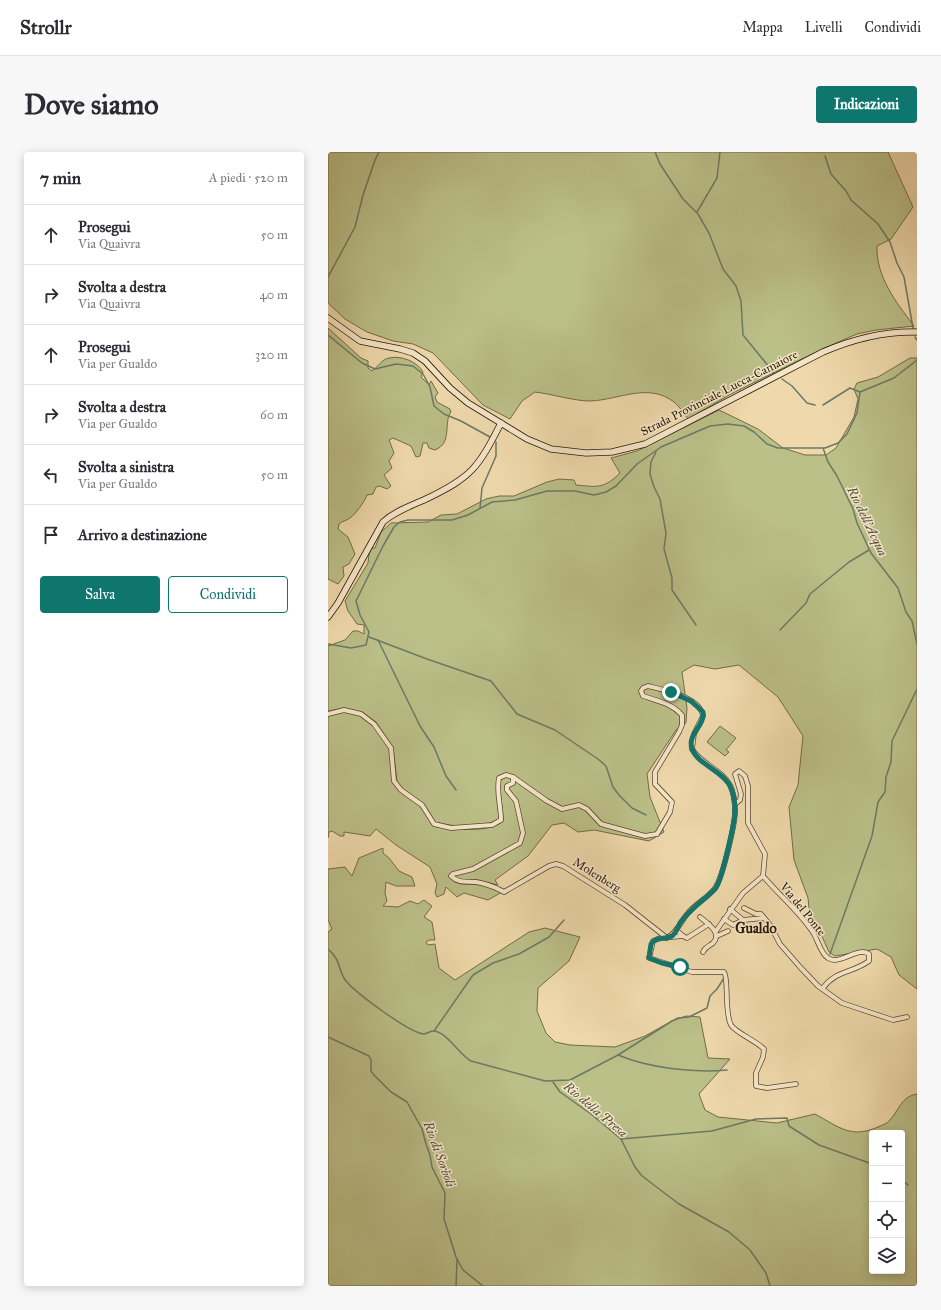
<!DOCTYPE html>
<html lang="it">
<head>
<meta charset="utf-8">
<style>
	body { margin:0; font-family:"IM FELL Great Primer",serif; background:#f7f7f7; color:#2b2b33 }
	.controls { position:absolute; right:12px; bottom:12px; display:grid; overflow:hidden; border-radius:4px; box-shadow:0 2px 10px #0003 }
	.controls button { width:36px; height:36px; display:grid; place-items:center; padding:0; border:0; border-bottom:1px solid #e1e1e2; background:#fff; color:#2b2b33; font:20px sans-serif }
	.stop { position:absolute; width:12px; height:12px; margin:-9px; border:3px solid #0f766e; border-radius:50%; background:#fff }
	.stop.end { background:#0f766e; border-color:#fff; box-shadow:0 1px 4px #0008 }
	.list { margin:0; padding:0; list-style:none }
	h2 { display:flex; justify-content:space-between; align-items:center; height:52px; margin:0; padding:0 16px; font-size:17px }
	h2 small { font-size:13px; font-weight:400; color:#7c7c81 }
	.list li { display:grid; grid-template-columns:26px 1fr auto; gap:12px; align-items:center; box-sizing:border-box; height:60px; padding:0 16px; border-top:1px solid #e1e1e2 }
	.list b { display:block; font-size:15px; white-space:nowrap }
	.list p { margin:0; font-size:13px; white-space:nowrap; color:#7c7c81 }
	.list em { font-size:13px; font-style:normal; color:#7c7c81 }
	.actions { display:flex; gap:8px; padding:12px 16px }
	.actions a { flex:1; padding:9px 0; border:1px solid #0f766e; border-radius:4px; text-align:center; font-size:14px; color:#0f766e }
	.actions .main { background:#0f766e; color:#fff }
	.icon { flex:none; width:22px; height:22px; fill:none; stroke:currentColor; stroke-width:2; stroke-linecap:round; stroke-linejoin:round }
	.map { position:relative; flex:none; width:589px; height:1134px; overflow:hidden; border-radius:4px }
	header { display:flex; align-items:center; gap:24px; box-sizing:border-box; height:56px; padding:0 20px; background:#fff; border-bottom:1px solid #e1e1e2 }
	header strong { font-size:19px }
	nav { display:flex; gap:22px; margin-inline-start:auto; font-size:14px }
	.intro { display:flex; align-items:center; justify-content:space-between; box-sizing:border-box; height:96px; padding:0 24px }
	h1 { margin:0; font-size:28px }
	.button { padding:10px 18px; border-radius:4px; background:#0f766e; color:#fff; font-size:14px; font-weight:700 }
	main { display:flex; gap:24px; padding:0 24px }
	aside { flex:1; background:#fff; border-radius:4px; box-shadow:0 2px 10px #0003 }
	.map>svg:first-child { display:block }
	.green { fill:#bbbf88; stroke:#726b46; fill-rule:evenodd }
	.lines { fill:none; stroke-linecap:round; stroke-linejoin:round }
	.stream { stroke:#6d7964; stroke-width:1.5 }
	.street-casing { stroke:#5a482d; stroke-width:5.5 }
	.secondary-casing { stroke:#291703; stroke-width:7 }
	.street { stroke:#f5e6c9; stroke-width:4 }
	.secondary { stroke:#f5e6c9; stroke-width:5.5 }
	.route { stroke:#0f766e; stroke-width:5 }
	.labels { text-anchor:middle; stroke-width:3; stroke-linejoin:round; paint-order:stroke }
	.street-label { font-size:12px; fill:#291703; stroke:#f5e6c9 }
	.water-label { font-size:13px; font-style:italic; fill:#51503c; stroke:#f5e6c9 }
	.quarter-label { font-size:14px; font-weight:bold; fill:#291703; stroke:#f5e6c9 }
</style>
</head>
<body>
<header>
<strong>Strollr</strong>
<nav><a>Mappa</a><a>Livelli</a><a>Condividi</a></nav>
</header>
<div class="intro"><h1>Dove siamo</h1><a class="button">Indicazioni</a></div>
<main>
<aside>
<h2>7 min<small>A piedi · 520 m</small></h2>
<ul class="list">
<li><svg class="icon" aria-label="ahead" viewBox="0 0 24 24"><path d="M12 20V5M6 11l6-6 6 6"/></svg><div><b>Prosegui</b><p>Via Quaivra</p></div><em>50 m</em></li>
<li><svg class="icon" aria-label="right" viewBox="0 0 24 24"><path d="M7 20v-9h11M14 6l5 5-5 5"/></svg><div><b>Svolta a destra</b><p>Via Quaivra</p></div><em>40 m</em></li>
<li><svg class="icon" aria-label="ahead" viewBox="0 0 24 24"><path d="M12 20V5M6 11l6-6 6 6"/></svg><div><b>Prosegui</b><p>Via per Gualdo</p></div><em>320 m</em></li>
<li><svg class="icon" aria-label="right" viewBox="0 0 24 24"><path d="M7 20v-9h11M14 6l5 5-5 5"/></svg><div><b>Svolta a destra</b><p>Via per Gualdo</p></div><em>60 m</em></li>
<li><svg class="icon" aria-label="left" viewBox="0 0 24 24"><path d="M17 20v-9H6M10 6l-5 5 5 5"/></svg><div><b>Svolta a sinistra</b><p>Via per Gualdo</p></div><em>50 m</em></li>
<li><svg class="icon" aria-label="arrive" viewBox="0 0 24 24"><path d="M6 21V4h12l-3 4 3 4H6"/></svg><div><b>Arrivo a destinazione</b></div></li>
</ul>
<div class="actions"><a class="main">Salva</a><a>Condividi</a></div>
</aside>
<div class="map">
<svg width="589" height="1134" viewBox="0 0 589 1134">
	<rect width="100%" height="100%" fill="#efd9ac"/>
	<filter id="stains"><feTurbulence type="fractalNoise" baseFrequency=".005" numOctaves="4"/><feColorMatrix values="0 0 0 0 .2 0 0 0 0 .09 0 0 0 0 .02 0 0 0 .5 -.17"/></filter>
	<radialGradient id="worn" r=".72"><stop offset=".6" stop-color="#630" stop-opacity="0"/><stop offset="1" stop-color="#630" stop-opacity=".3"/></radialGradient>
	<!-- green -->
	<g class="green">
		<path d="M0 0H560L585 55 563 87 549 94C548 125 568 150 586 174L548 178 529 182 494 197 403 242 360 267C356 261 351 254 346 250 320 230 291 248 262 249 246 249 224 242 207 240L194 249 182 267 155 253 105 201 85 192 65 189 39 180 17 167 0 151Z"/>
		<path d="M0 176 33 206 40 209V216L44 219C50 215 54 207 61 206 73 203 90 210 95 220L93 225 101 233 103 229 110 241 107 245 109 250 122 257 123 260C115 270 125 291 107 298L101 296 99 291H95L92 304 88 305 83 294 65 286 61 288 66 301 61 309 64 316 56 323 63 334 59 337 52 334 48 335 45 342 39 343C37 349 27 363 22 366 18 369 14 369 11 372L10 377 20 385 27 402 21 412 15 415 16 424 10 432 0 427Z"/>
		<path d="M582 206H589V837L571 823 563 805 549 797 507 804 501 800 492 780 482 767 480 746 466 708 461 655 470 633 475 584 450 545 411 513 387 517 366 513 354 520 359 556 358 571 348 578 319 622 322 645 336 680 321 689 266 678 250 680 236 671 224 673 200 704 167 728 170 733 150 728H133L127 725V723L145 718 192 692C199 674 192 653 180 638L185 624 178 621 170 624C166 639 171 652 171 667 153 677 126 675 107 670L96 652 74 637 69 629 65 595 48 570 34 560 16 556 0 559V494L17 488 25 479H30L36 482V473L29 472 20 459 17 449 40 411 41 402 44 396H47L53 380 63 371 100 370 113 363 129 362 158 347 171 344H186L219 330 231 327 246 328 248 333C269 335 276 337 292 321L283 306 309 299 391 258 430 277 455 296 477 303H498L508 296 526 265 530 247 526 237 529 231 550 225Z"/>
		<path d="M16 559 32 563 45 573 62 597 65 630 93 655 105 674C122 677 161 682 175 669 175 654 170 641 173 627L178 625 183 626 184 630 178 633 187 650 194 681 190 690 144 716 122 722C124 736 142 731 152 733 160 734 166 737 174 740L160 748 136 741 129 745 118 735 116 742 109 745 107 741 109 732 102 715 68 693 48 677 42 684 16 680V684H12L4 679 1 680 0 686V563Z"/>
		<path d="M392 574 408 586 398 598 401 600 397 604 379 590Z"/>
		<path d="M55 696V701L61 706 71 719 84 725 87 734H68L58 730 57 741 59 749 55 754 70 755 82 749 90 752 96 748 104 754 96 765 104 770 107 788H101L98 790 100 793 107 792 111 816 127 828 201 780 217 776 252 785 241 809 210 836 209 859 218 881 227 890 242 893 287 895 317 884 344 869 358 864 372 865 380 906 402 907 371 942 377 958 390 965 449 971 487 962C511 975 523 987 550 975 554 973 559 972 561 969 571 959 573 944 589 942V1134H0V780L4 777 0 768V717L17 715 24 724 31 706ZM544 981H574V1119H544Z"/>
	</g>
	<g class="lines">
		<!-- stream -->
		<g class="stream">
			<path d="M327 0 332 12 355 47 370 62 381 81 395 117 408 134 413 149 415 183 446 221"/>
			<path d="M497 4 503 22 518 39 523 48 550 72 562 90 569 111 576 125 585 176"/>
			<path d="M369 60 389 26 392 0"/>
			<path d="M0 125 27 75 35 43 47 8 51 0"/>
			<path d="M0 183 34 211 47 217 68 212 85 214 95 222 102 235 106 254 116 262 133 269 162 285"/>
			<path d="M587 185 589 188"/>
			<path d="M454 227 464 234 479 251 487 253"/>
			<path d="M532 240 566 226 589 208"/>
			<path d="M495 253 522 236 532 240"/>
			<path d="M495 296 500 310 509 324 525 357 529 371 543 401 570 436 578 460 584 469 589 492"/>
			<path d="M328 300 323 310 322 322 326 335 332 347 338 381 336 397 344 426V438L368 473"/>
			<path d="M152 356 154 336 168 304V290"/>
			<path d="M452 478 478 451 482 442 521 410 541 398"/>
			<path d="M41 485 99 507 163 529 189 562 227 578 270 607 278 614 285 635 291 643 304 656 318 663"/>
			<path d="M50 488 92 574 106 595 118 624 128 638"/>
			<path d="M0 492 23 496 38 493 41 480 32 463 28 449 55 394 66 375 72 370 80 368H124L140 363 164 350 187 348 219 339H247L266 343 278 340 288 334 309 312 333 295 382 274 400 272 416 274 426 280 439 292 450 296H497L510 291 519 282 529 261 532 240"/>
			<path d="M0 797C14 809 9 817 18 829 29 842 79 879 95 882 98 882 101 880 104 879 117 877 132 904 143 909L217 929 242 928 290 903 344 869 350 866 361 865 379 856 382 844 389 837 396 826"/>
			<path d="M502 802 544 684 550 650 557 640 558 625 563 610 564 589 589 537"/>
			<path d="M106 879 145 823 165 811 191 802 221 785 236 768"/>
			<path d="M0 885 41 904 43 908V919L46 923 63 940 79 950 94 977 98 992 102 1003 104 1015 117 1041 116 1067 128 1105 135 1118 155 1134"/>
			<path d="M290 903C321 916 365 921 399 918"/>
			<path d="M225 930 232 940 263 962 293 987 307 1015 314 1024 351 1052 401 1080 422 1098 438 1121 442 1134"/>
			<path d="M293 987 384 979 428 967 459 966 461 974 491 993 544 1012"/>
			<path d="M574 1028 580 1033"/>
			<path d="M128 1134 129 1108"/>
		</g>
		<defs>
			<g id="street">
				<path d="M0 562 16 558 33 562 46 572 63 596 66 629 73 638 94 653 106 672 123 676 164 673 173 668C173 654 168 640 171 626L178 623 185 625 219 649 234 657 251 653 259 657 273 672 317 684 329 682 342 660 344 650 327 632V620L351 580 354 573V563C343 551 330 549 315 544L313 539 315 536 320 534C336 538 372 545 375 564L366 582 364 597C373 612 394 618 402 633 406 641 407 651 407 660 407 672 394 728 387 736 380 746 368 751 360 761 353 769 349 781 339 786L297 753 235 714 228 712 221 714 176 740C169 736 161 733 153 731 141 728 132 733 123 724L125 722 145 717 192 691 195 681 188 649 179 638V634L185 631V625"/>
				<path d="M407 652 412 648 413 642 407 622 411 619 417 624 420 634V671L437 702 435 724C451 743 473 761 486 782 490 789 493 802 500 806 512 814 529 794 541 802V809C525 821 508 818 495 836"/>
				<path d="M416 756 428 762H433L442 773 452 792 472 815 490 834 514 851 565 868 579 865"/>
				<path d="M402 757 415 768"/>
				<path d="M372 765C379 771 395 781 385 791 380 795 378 794 375 800"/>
				<path d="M396 767 405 773 415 768 436 766"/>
				<path d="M348 778 355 784 359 786 381 772"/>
				<path d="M388 779 415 741 435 724"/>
				<path d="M355 784 332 786 325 789 321 806 364 820H396C401 826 396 860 403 873 408 881 427 888 436 897L435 905 428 921V934L439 936 468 932"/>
				<path d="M389 784 400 779"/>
			</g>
			<g id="secondary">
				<path d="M0 166 32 189 72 197 85 201 97 209 122 236 140 251 199 287 223 297 258 301 284 300 317 292 495 200C525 187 557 179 589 180"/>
				<path d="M0 465 10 451 55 370C67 359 83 354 98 347 144 325 150 316 173 271"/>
			</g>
		</defs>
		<!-- street casing -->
		<use href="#street" class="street-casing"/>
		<!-- secondary casing -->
		<use href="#secondary" class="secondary-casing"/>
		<!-- street -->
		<use href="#street" class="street"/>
		<!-- secondary -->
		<use href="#secondary" class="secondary"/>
	</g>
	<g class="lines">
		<!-- route -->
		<path class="route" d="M343 540 363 549 375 560C377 574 359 582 364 597 370 612 392 618 401 632 405 639 407 650 407 658 407 670 394 729 387 737 375 749 362 757 352 771 350 775 348 781 344 784 337 788 328 784 323 792L321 806 334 811 352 815"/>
	</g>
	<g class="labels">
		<!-- street labels -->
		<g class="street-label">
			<text transform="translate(391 241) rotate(-27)" y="4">Strada Provinciale Lucca-Camaiore</text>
			<text transform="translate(269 723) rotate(32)" y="4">Molenberg</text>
			<text transform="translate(475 757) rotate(51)" y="4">Via del Ponte</text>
		</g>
		<!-- water labels -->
		<g class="water-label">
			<text transform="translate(540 369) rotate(64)" y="5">Rio dell'Acqua</text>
			<text transform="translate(268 957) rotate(40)" y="5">Rio della Presa</text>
			<text transform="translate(112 1002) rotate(70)" y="5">Rio di Sorboli</text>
		</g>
		<!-- quarter labels -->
		<g class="quarter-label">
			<text x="428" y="781">Gualdo</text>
		</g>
	</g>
	<rect width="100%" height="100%" filter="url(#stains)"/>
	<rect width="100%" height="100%" fill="url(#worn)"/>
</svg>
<div class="controls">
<button>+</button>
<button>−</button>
<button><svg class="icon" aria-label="locate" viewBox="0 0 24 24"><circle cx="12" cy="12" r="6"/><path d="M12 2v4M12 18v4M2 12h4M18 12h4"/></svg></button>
<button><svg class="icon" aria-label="layers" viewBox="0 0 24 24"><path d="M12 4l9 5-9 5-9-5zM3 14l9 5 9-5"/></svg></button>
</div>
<div class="stop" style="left:352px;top:815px"></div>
<div class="stop end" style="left:343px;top:540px"></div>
</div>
</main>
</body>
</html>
